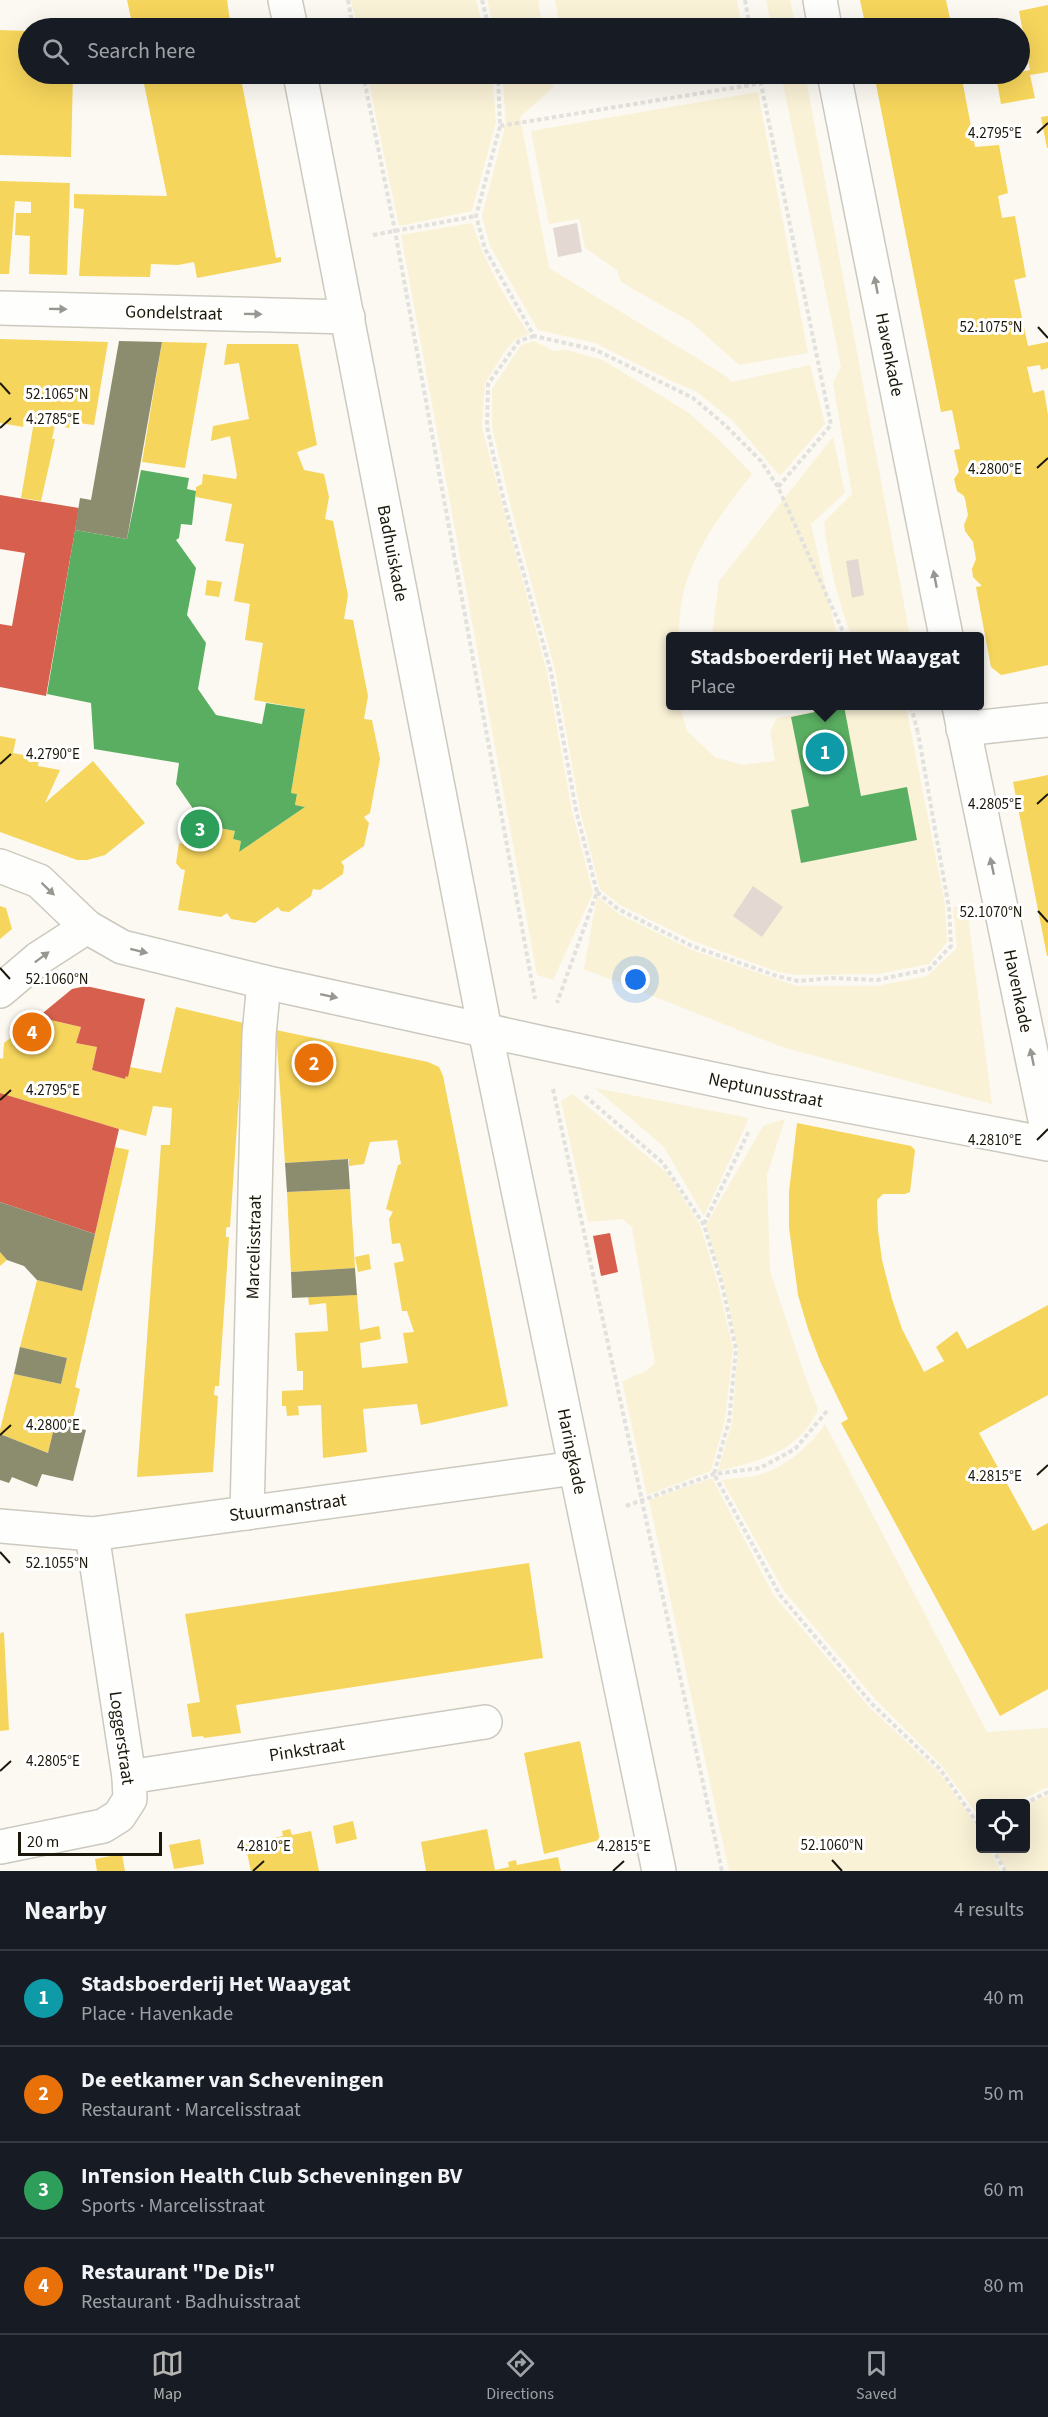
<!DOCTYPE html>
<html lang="en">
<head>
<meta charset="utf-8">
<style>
	body { margin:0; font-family:"Source Sans 3",sans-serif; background:#242831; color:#f1f3f6 }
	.controls { position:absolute; right:18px; bottom:18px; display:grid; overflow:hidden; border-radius:6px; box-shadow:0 6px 24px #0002 }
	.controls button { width:54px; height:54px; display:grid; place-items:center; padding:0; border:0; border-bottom:2px solid #363941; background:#171b24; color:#f1f3f6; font:30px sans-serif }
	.scale { position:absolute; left:18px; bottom:15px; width:144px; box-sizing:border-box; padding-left:6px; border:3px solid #1b170a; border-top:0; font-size:16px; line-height:21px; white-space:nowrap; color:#1b170a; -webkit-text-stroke:4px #fff; paint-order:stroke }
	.you { position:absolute; left:636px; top:980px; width:21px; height:21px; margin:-15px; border:4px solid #fff; border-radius:50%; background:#1a73e8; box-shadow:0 0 0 9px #1a73e833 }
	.badge { display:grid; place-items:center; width:39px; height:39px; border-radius:50%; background:#b4b4b0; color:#fff; font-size:20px; font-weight:700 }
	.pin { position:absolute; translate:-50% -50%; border:3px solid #fff; box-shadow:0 2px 6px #0006 }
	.popup { position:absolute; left:666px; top:632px; width:318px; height:78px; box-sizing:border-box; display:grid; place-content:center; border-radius:6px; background:#171b24; filter:drop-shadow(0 2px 4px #0005); font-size:20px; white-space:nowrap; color:#9ea1a6 }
	.popup b { font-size:22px; color:#f1f3f6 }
	.popup::after { content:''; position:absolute; left:50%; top:100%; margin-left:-12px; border:12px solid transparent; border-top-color:#171b24 }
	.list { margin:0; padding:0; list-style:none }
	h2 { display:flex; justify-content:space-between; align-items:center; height:78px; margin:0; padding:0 24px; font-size:26px }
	h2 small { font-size:20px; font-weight:400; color:#9ea1a6 }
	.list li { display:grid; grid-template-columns:39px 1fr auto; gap:18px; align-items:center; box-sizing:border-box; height:96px; padding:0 24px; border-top:2px solid #363941 }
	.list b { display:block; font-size:22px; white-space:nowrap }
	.list p { margin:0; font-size:20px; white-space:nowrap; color:#9ea1a6 }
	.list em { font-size:20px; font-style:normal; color:#9ea1a6 }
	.icon { flex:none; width:33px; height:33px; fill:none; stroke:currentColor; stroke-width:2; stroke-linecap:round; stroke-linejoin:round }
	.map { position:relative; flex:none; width:1048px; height:1871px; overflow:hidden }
	.search { position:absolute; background:#171b24; box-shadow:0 6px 24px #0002; left:18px; right:18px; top:18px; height:66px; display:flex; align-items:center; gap:15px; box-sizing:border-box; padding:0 21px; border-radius:33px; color:#9ea1a6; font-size:22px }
	.sheet { height:462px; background:#171b24 }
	nav { display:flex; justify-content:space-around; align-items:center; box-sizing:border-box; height:84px; border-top:2px solid #363941; background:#171b24; font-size:16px; color:#9ea1a6 }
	nav a { display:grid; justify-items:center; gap:3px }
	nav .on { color:#b4b4b0 }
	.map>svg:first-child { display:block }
	.green { fill:#faf2d7 }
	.homes { fill:#f6d55c }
	.shops { fill:#d6604d }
	.public { fill:#5aae61 }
	.industry { fill:#8c8c6e }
	.building { fill:#e4d8d2 }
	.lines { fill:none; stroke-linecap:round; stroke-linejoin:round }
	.minor-casing { stroke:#ccc9bf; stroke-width:36 }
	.path { stroke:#e2e1de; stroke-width:4; stroke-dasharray:4.5 3; stroke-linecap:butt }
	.minor { stroke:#fefefd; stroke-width:33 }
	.oneway { fill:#989690 }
	.ticks { fill:none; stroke:#1b170a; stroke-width:2 }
	.labels { text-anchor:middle; stroke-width:6; stroke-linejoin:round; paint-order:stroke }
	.street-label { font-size:18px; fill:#1b170a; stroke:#fff }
	.ticks-label { font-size:15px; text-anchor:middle; fill:#1b170a; stroke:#fff; stroke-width:6; stroke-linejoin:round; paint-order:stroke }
</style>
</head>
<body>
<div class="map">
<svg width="1048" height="1871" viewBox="0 0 1048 1871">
	<rect width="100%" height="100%" fill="#fbf9f1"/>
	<!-- green -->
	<g class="green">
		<path d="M351 0H476L483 28H357Z"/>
		<path d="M487 0H538L543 28H494Z"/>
		<path d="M555 0H737L742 28H560Z"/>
		<path d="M766 0H790L796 28H772Z"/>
		<path d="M367 74H492L496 122 472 211 399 226Z"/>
		<path d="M502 74H551L553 88 520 117 549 268 726 376 732 382 810 365 825 424 780 476 733 421 697 392 665 378 595 343 538 330 490 246 482 216 506 123Z"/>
		<path d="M569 74H610L570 81Z"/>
		<path d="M781 74H805L910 636H851C838 599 828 561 824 522L852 494 833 383 841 367Z"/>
		<path d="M758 92 808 353 739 365 691 322 621 282 617 270 585 248 579 219 549 224 531 131Z"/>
		<path d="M472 223C485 263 505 299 529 334L516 339 505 351 485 383 482 428 547 672 572 811 593 893 553 980 537 975 401 235Z"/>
		<path d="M534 341 553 351 567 350 603 360 689 413 720 441 752 474C724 510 696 545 684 590 680 605 680 621 678 636H670V706H680L687 731 715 757 742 765 775 761 770 732 777 718 842 706H906L945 904 947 942 929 964 879 974 798 975 778 972 693 941 620 905 600 889 580 810 555 670 511 507 492 427V389L521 345Z"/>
		<path d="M833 437 845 493 811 524 837 636H712L719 581Z"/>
		<path d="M597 896 619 914 692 950 797 986H877L927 976 957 948 953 907H967L992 1104 782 1047 584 969Z"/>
		<path d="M595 1088 749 1118 704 1216 664 1147Z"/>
		<path d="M573 1094 667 1173 700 1225 718 1284 733 1349 725 1420 711 1471 647 1495 622 1381 646 1371 655 1363 632 1227 622 1219 588 1222 561 1101Z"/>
		<path d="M785 1119 767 1175 770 1271 805 1376 818 1409C800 1452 759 1461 718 1471L732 1422 738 1350 724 1284 706 1225 763 1126Z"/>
		<path d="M825 1424 987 1732 1048 1728V1787L1014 1803 980 1804V1818L940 1764 876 1700 784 1591 722 1480C734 1478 747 1478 759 1475 785 1467 810 1447 825 1424Z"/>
		<path d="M712 1478 774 1596 869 1707 939 1772 978 1827 980 1832V1848L989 1849 1001 1871H729L649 1500Z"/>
		<path d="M1048 1795V1871H1006L994 1849 1026 1848V1805Z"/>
	</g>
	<!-- homes -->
	<g class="homes">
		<path d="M127 0H227L231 28H133Z"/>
		<path d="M860 0H946L952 28H866Z"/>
		<path d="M1048 5V72L1030 75 1035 98 1001 104 996 76 1030 70 1019 11Z"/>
		<path d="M985 18 987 28H966L965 22Z"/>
		<path d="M0 30 28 31V74H73L71 157 0 155Z"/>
		<path d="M142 74H240L276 258 281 257V262L197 278 194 262 178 265 151 264 150 277 79 276 84 209 74 208V194L167 196Z"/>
		<path d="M874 74H961L975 147 999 145 1008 193 998 196 1002 218 1015 216 1026 277 1014 280 1028 346 1048 342V368L1041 370 1040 365 1027 367 1033 393 1044 390 1048 415V665L1001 675 991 667 976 587 982 586 973 577 972 569 976 559 973 542 965 531 964 525 968 515 965 499 964 496 957 491 954 479 959 472 954 450 960 449 952 410 941 412Z"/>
		<path d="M1048 116V148H1047L1041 117Z"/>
		<path d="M0 181 70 183 67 275 29 274 30 236 15 235 16 213H31V202L15 201 9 274H0Z"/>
		<path d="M0 339 108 342 94 425 70 422 69 428 55 425 52 439H55L41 501 21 498 34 422 24 420 23 427 0 423Z"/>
		<path d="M162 342 207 343 185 468 142 462Z"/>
		<path d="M227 344H298L317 445 297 452 304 470 324 474 329 497 325 519 333 521 348 595 344 619 353 620 368 696 364 719 372 720 380 759 370 813 364 817 369 823 364 846 341 862 344 866 343 874 320 890 313 889 311 896 289 912 281 911 278 907 255 923 231 919 227 913 221 917 178 910 185 870 181 869 176 863 179 843 210 850 214 827 235 831 233 839 241 841 239 852 305 807 295 805 297 794 291 793 305 709 254 700 263 643 245 640 250 604 234 601 244 544 225 541 232 504 196 497V487L202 484 203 474 236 479 237 475 230 436 211 441 213 426 249 419 239 363 224 365Z"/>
		<path d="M207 580 222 582 219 597 205 595Z"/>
		<path d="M0 736 16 739 13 753 39 758 38 766 60 770 45 803 93 761 145 823 105 855 87 860H77L0 832Z"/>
		<path d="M1048 775V956H1047L1013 782Z"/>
		<path d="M0 906 6 908 12 929 0 939Z"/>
		<path d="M176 1007 244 1023 230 1227H227L226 1229V1237H229L219 1386H215L214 1395 218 1396 213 1472 137 1477 161 1145H170L172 1108 153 1106 146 1136 119 1129 0 1093V1058L3 1059 4 1043 38 1017 81 1027 76 1043 97 1047 92 1070 125 1079 130 1067 161 1073Z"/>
		<path d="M276 1030 428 1062 439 1067 443 1076 456 1141 508 1406 421 1425 417 1404 363 1409 367 1452 323 1458 321 1405 298 1406 299 1415 287 1416 286 1406H282V1391L303 1390V1371H297L295 1333 328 1331 326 1303 309 1305 308 1296 357 1295 360 1330 379 1326 381 1339 360 1343 362 1368 408 1363 403 1333 414 1332 407 1311H402L394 1263 404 1261 400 1243 392 1244 389 1219 393 1212 386 1209 398 1165 401 1164 397 1140 370 1142 364 1164 349 1166V1159L285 1163Z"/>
		<path d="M797 1123 911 1146 915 1150 910 1192 905 1194H883L877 1200 878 1230 882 1260 892 1299 902 1329 924 1372 944 1361 936 1347 957 1331 967 1349 1048 1305V1395L979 1433 1033 1531 1048 1523V1689L1000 1716 841 1423 848 1419 820 1361 808 1329 798 1295 789 1227V1192Z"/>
		<path d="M115 1147 129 1150 75 1387 80 1389 71 1427 55 1424 48 1453 0 1434V1430L14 1374 61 1384 67 1358 20 1347 37 1280 82 1291Z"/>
		<path d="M350 1189 355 1268 291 1272 287 1192Z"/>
		<path d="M0 1252 7 1260 0 1266Z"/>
		<path d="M369 1254 371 1269 358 1272 355 1257Z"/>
		<path d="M529 1563 543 1658 236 1705 241 1733 204 1738 203 1736 192 1737 187 1704 200 1702 185 1614Z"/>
		<path d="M2 1632 4 1633 9 1730 0 1731V1634Z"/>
		<path d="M580 1741 600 1840 544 1854 524 1753Z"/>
		<path d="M353 1821 357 1839 336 1844 333 1826Z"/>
		<path d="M290 1829 292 1835 311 1831 319 1871H251L245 1844 283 1836 282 1831Z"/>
		<path d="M487 1829 495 1870 509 1867 508 1862 516 1860 517 1865 558 1857 561 1871H426L421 1842Z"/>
		<path d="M200 1839 204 1864 174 1869 169 1845Z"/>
		<path d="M122 1854 125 1871H97L95 1859Z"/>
	</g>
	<!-- shops -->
	<g class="shops">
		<path d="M0 495 79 508 46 696 0 687V624L12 626 25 553 0 549Z"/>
		<path d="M86 986 145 999 128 1077 126 1076 125 1079 92 1070 97 1047 76 1043 81 1027 38 1017 72 989Z"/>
		<path d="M0 1093 119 1129 95 1234 0 1202Z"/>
		<path d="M610 1233 618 1272 601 1276 593 1236Z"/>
	</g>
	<!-- public -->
	<g class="public">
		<path d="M141 470 189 478 187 489 196 491 192 525 181 524 179 538 176 540 196 568 187 615 206 643 198 689 216 715 262 724 266 703 305 709 291 793 297 794 295 805 305 807 239 852 241 841 233 839 235 831 214 827 210 850 199 847 202 835 193 824 196 813 176 784 179 763 94 749 91 703 47 694 75 530 127 539Z"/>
		<path d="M844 706 861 796 907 787 917 840 801 863 791 810 809 806 791 717Z"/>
	</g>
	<!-- industry -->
	<g class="industry">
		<path d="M119 341 162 342 127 539 75 530 80 498 91 500Z"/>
		<path d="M348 1159 350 1189 287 1192 285 1163Z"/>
		<path d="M0 1202 95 1234 82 1291 37 1280 24 1266 7 1260 0 1252Z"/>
		<path d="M355 1268 357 1295 292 1298 291 1272Z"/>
		<path d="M20 1347 67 1358 61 1384 14 1374Z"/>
		<path d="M55 1424 86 1430 73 1481 42 1474 37 1487 12 1477 9 1483 0 1480V1434L48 1453Z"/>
	</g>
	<!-- building -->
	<g class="building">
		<path d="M577 223 582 252 558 257 553 228Z"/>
		<path d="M858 559 864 595 852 598 846 561Z"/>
		<path d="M753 886 783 907 762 937 733 916Z"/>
	</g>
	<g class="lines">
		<defs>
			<g id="minor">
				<path d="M285 0 291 28"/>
				<path d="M820 0 825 28"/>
				<path id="s1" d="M300 74 485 1030 659 1871"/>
				<path id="s2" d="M834 74 946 636"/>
				<path id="s3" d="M0 308 348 317"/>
				<path id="s4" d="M959 706 1048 1134"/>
				<path d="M963 729 1048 720"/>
				<path id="s5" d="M0 866 39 881 87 927 122 947 264 982 543 1043 769 1091 1048 1144"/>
				<path d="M0 991 39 958 87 927"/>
				<path id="s6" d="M247 1513 259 1035 264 982"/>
				<path id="s7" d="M0 1526 92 1534 575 1468"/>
				<path id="s8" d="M129 1777 485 1722"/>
				<path d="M0 1847 103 1826 119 1816 130 1799 129 1777 92 1534"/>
			</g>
		</defs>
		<!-- minor casing -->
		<use href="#minor" class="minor-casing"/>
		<!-- path -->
		<g class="path">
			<path d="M348 0 353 28"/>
			<path d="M482 0 489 28"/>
			<path d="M745 0 750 28"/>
			<path d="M363 74 395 231 535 999"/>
			<path d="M498 74 500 126 476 216 485 249 534 336 596 350 693 398 725 425 761 461 778 487 845 636"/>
			<path d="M759 74 831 425 778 487"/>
			<path d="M500 126 793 78"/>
			<path d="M373 235 476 216"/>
			<path d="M534 336 519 341 488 384 487 427 505 506 551 672 576 810 597 892 557 1003"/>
			<path d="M911 706 918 733"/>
			<path d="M597 892 618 909 692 946 777 976 798 981 832 978 877 980 929 969 951 946 949 908 918 733"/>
			<path d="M553 1089 722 1871"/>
			<path d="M585 1096 663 1163 704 1225 722 1284 736 1349 729 1421 714 1474 780 1595 872 1704 940 1769 980 1827"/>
			<path d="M704 1224 749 1131"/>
			<path d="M626 1506 714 1474 760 1468 795 1449 827 1411"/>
			<path d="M1024 1804 1048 1792"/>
			<path d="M992 1848 1005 1871"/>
		</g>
		<!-- minor -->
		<use href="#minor" class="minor"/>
	</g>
	<!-- one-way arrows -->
	<defs><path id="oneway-solid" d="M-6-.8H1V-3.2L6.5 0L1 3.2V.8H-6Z" transform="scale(1.5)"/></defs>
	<g class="oneway">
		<use href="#oneway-solid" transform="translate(876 285) rotate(-101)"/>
		<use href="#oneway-solid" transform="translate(58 309) rotate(1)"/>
		<use href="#oneway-solid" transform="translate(253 314) rotate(1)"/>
		<use href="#oneway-solid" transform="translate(935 579) rotate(-101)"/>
		<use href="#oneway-solid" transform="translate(992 866) rotate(-102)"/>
		<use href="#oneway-solid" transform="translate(48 889) rotate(44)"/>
		<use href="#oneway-solid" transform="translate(139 951) rotate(14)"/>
		<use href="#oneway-solid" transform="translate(42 957) rotate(-37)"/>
		<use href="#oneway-solid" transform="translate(329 996) rotate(12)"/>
		<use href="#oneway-solid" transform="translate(1032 1057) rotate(-102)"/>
	</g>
	<!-- ticks -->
	<path class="ticks" d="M1037 133 1048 123M1038 327 1048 338M0 383 10 394M0 428 11 418M1037 468 1048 458M0 764 11 754M1037 804 1048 794M1038 911 1048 922M0 968 10 979M0 1100 11 1090M1037 1140 1048 1129M0 1435 11 1425M1037 1475 1048 1465M0 1552 10 1563M0 1771 11 1761M832 1860 842 1871M253 1871 264 1861M613 1871 624 1861"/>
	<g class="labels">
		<!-- street labels -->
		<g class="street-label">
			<text dy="6" stroke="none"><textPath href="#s3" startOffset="174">Gondelstraat</textPath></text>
			<text dy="6" stroke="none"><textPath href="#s2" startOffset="286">Havenkade</textPath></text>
			<text dy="6" stroke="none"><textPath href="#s1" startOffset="488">Badhuiskade</textPath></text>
			<text dy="6" stroke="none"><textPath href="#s4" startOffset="291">Havenkade</textPath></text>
			<text dy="6" stroke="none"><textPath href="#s5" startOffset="808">Neptunusstraat</textPath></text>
			<text dy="6" stroke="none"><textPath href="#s6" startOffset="266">Marcelisstraat</textPath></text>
			<text dy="6" stroke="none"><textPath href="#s1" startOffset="1404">Haringkade</textPath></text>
			<text dy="6" stroke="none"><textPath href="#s7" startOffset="290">Stuurmanstraat</textPath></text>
			<text transform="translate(122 1738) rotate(82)" y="6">Loggerstraat</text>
			<text dy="6" stroke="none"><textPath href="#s8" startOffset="180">Pinkstraat</textPath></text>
		</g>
	</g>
	<g class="ticks-label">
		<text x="995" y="138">4.2795°E</text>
		<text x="991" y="332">52.1075°N</text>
		<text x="57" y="399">52.1065°N</text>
		<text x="53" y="424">4.2785°E</text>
		<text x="995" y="474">4.2800°E</text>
		<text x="53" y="759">4.2790°E</text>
		<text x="995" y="809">4.2805°E</text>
		<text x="991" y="917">52.1070°N</text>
		<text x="57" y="984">52.1060°N</text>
		<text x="53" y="1095">4.2795°E</text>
		<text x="995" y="1145">4.2810°E</text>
		<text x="53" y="1430">4.2800°E</text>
		<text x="995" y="1481">4.2815°E</text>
		<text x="57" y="1568">52.1055°N</text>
		<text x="53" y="1766">4.2805°E</text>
		<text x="832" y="1850">52.1060°N</text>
		<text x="264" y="1851">4.2810°E</text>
		<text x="624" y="1851">4.2815°E</text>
	</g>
</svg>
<div class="controls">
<button><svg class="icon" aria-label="locate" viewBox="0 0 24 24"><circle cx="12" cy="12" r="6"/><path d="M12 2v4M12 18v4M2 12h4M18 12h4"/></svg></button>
</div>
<div class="scale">20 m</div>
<div class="you"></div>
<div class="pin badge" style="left:825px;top:752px;background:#0f9aa8">1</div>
<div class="popup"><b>Stadsboerderij Het Waaygat</b>Place</div>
<div class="pin badge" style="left:314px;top:1063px;background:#e8710a">2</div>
<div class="pin badge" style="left:200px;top:829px;background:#2e9e5b">3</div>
<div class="pin badge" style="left:32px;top:1032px;background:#e8710a">4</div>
<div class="search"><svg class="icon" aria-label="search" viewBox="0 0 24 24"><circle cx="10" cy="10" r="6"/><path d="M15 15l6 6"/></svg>Search here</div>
</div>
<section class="sheet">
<h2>Nearby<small>4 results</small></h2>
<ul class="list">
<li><span class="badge" style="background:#0f9aa8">1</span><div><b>Stadsboerderij Het Waaygat</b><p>Place · Havenkade</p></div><em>40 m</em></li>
<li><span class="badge" style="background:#e8710a">2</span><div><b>De eetkamer van Scheveningen</b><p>Restaurant · Marcelisstraat</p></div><em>50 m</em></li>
<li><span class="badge" style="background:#2e9e5b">3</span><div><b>InTension Health Club Scheveningen BV</b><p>Sports · Marcelisstraat</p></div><em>60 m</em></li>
<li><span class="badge" style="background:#e8710a">4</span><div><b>Restaurant &quot;De Dis&quot;</b><p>Restaurant · Badhuisstraat</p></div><em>80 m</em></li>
</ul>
</section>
<nav>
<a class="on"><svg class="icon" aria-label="map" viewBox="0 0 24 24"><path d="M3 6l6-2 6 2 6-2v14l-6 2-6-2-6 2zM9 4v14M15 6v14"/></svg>Map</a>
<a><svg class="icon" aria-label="directions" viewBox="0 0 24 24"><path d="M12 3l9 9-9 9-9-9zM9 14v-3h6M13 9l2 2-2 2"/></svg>Directions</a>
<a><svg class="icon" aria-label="saved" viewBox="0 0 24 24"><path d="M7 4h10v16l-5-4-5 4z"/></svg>Saved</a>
</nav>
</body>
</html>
